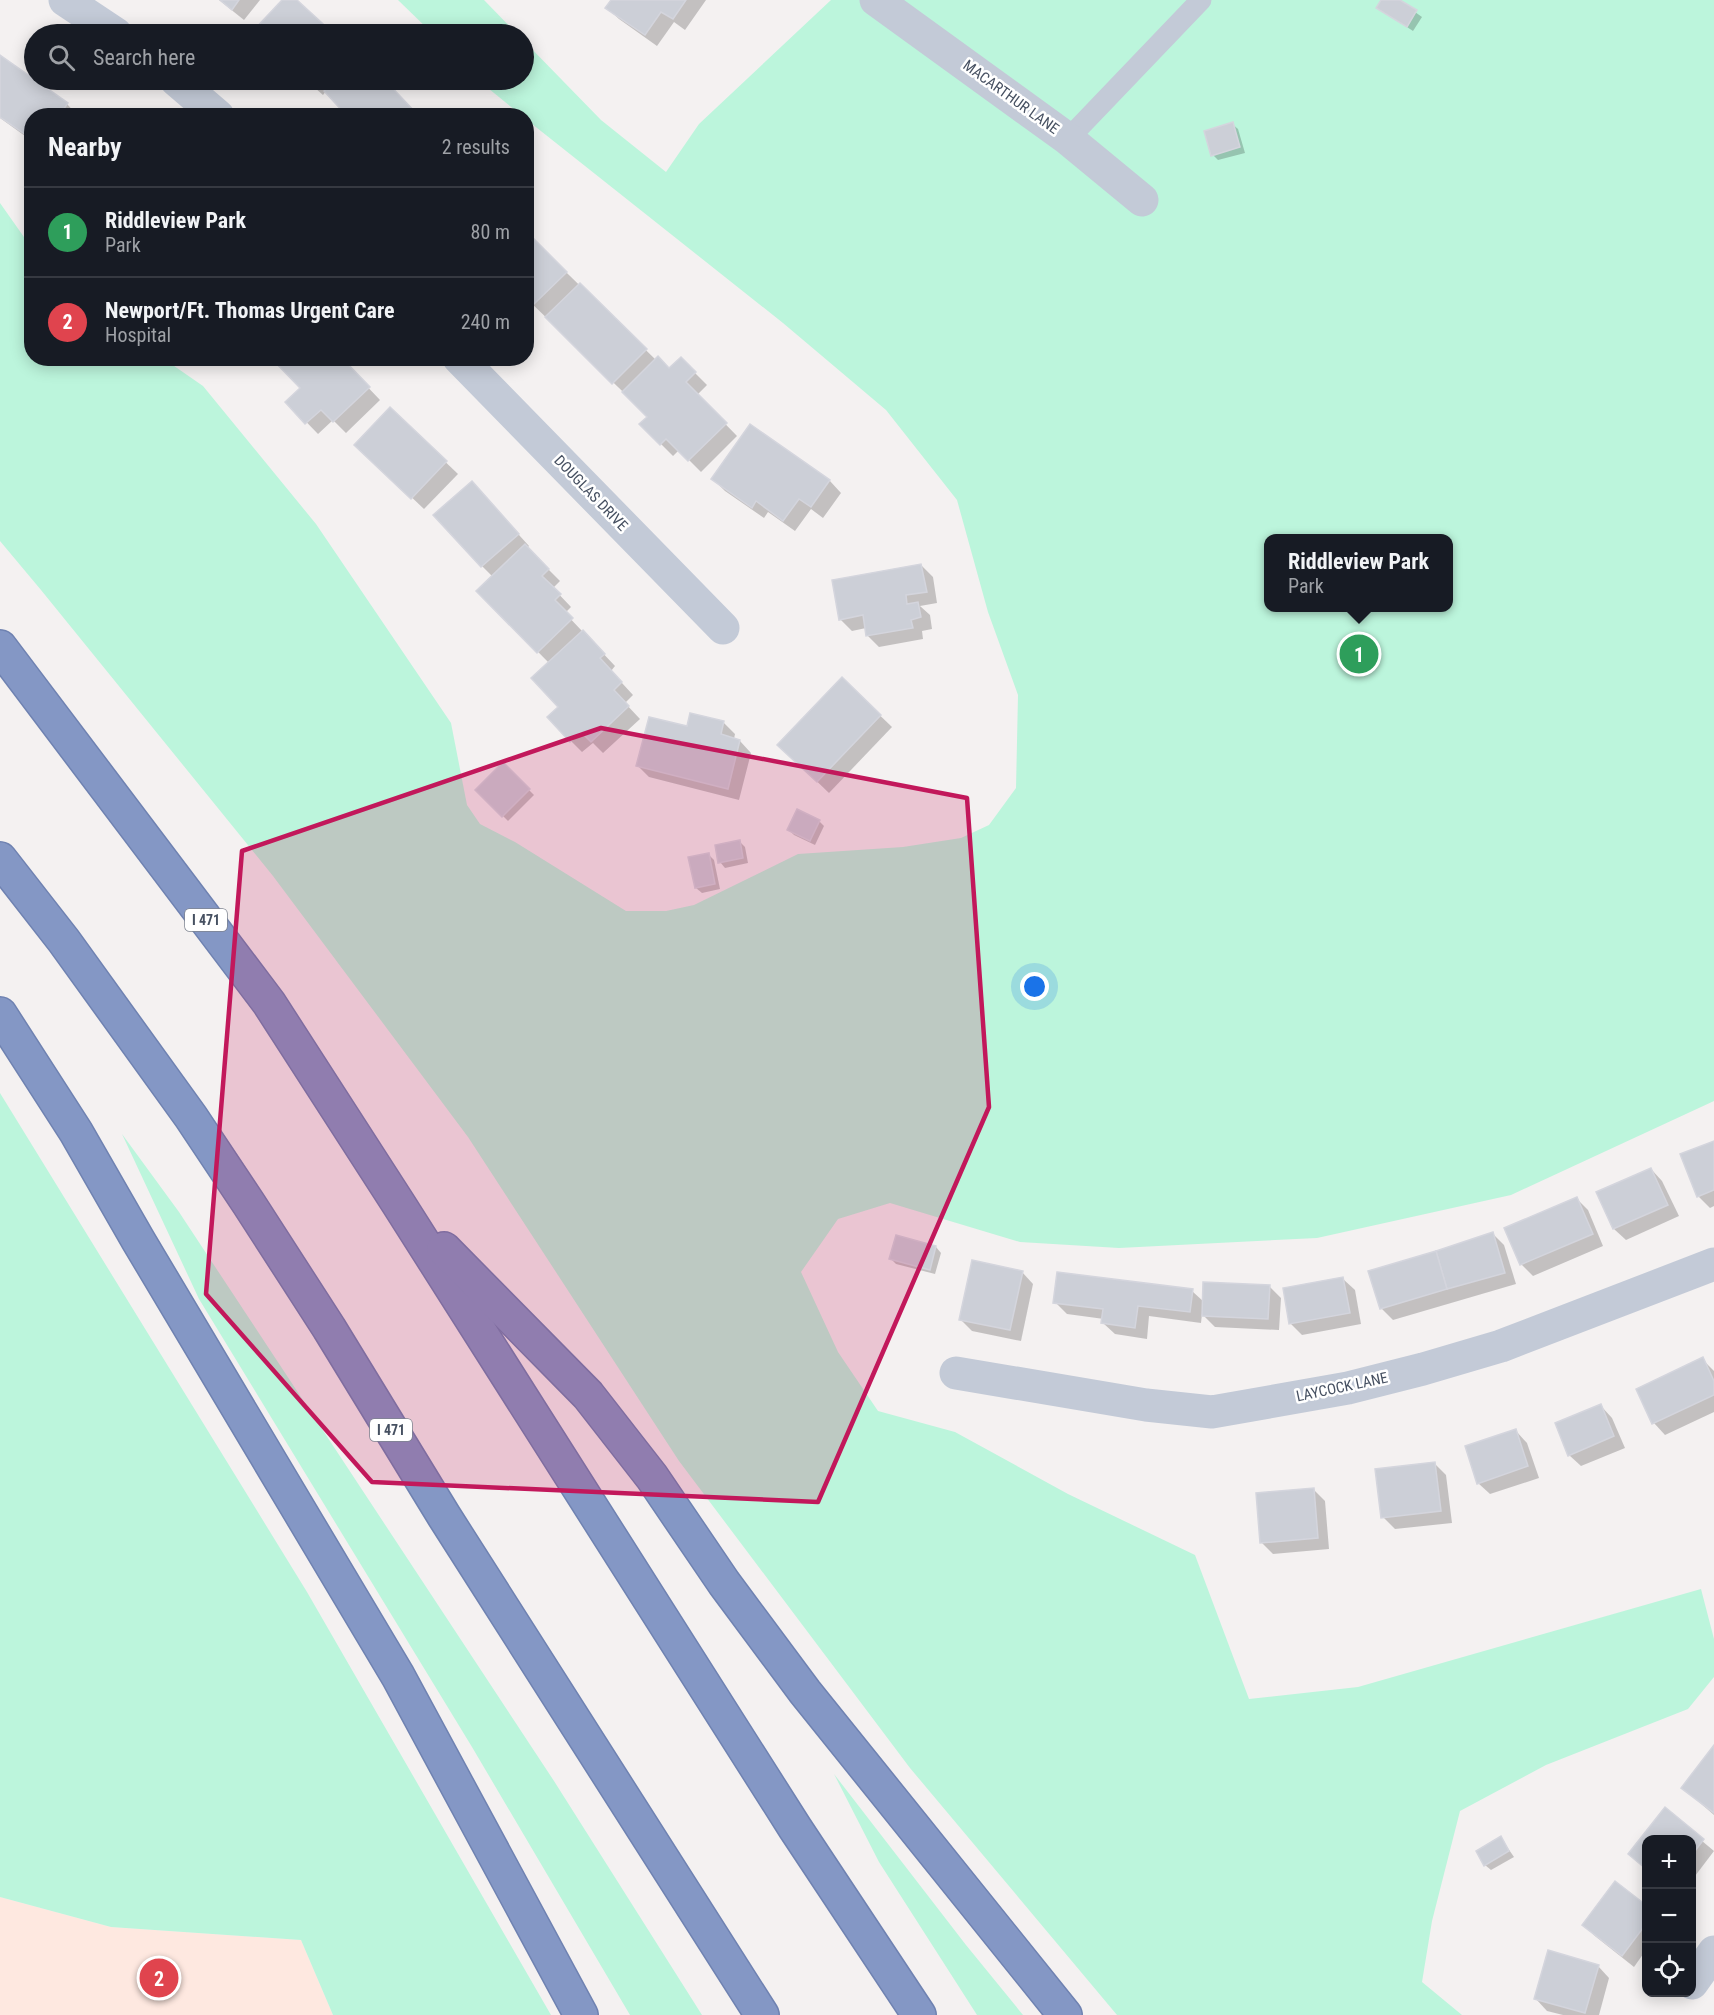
<!DOCTYPE html>
<html lang="en">
<head>
<meta charset="utf-8">
<style>
	body { margin:0; font-family:"Roboto Condensed",sans-serif; background:#242831; color:#f1f3f6 }
	.controls { position:absolute; right:18px; bottom:18px; display:grid; overflow:hidden; border-radius:12px; box-shadow:0 3px 15px #0003 }
	.controls button { width:54px; height:54px; display:grid; place-items:center; padding:0; border:0; border-bottom:2px solid #363941; background:#171b24; color:#f1f3f6; font:30px sans-serif }
	.you { position:absolute; left:1035px; top:987px; width:21px; height:21px; margin:-15px; border:4px solid #fff; border-radius:50%; background:#1a73e8; box-shadow:0 0 0 9px #1a73e833 }
	.badge { display:grid; place-items:center; width:39px; height:39px; border-radius:50%; background:#8c9099; color:#fff; font-size:20px; font-weight:700 }
	.pin { position:absolute; translate:-50% -50%; border:3px solid #fff; box-shadow:0 2px 6px #0006 }
	.popup { position:absolute; left:1264px; top:534px; width:189px; height:78px; box-sizing:border-box; display:grid; place-content:center; border-radius:12px; background:#171b24; filter:drop-shadow(0 2px 4px #0005); font-size:20px; white-space:nowrap; color:#9ea1a6 }
	.popup b { font-size:22px; color:#f1f3f6 }
	.popup::after { content:''; position:absolute; left:50%; top:100%; margin-left:-12px; border:12px solid transparent; border-top-color:#171b24 }
	.list { margin:0; padding:0; list-style:none }
	h2 { display:flex; justify-content:space-between; align-items:center; height:78px; margin:0; padding:0 24px; font-size:26px }
	h2 small { font-size:20px; font-weight:400; color:#9ea1a6 }
	.list li { display:grid; grid-template-columns:39px 1fr auto; gap:18px; align-items:center; box-sizing:border-box; height:90px; padding:0 24px; border-top:2px solid #363941 }
	.list b { display:block; font-size:22px; white-space:nowrap }
	.list p { margin:0; font-size:20px; white-space:nowrap; color:#9ea1a6 }
	.list em { font-size:20px; font-style:normal; color:#9ea1a6 }
	.icon { flex:none; width:33px; height:33px; fill:none; stroke:currentColor; stroke-width:2; stroke-linecap:round; stroke-linejoin:round }
	.map { position:relative; flex:none; width:1714px; height:2015px; overflow:hidden }
	.search { position:absolute; background:#171b24; box-shadow:0 3px 15px #0003; left:24px; top:24px; width:510px; height:66px; display:flex; align-items:center; gap:15px; box-sizing:border-box; padding:0 21px; border-radius:33px; color:#9ea1a6; font-size:22px }
	.panel { position:absolute; background:#171b24; box-shadow:0 3px 15px #0003; left:24px; top:108px; width:510px; height:258px; border-radius:24px }
	.map>svg:first-child { display:block }
	.medical { fill:#fee8e0 }
	.green { fill:#bcf5dc; fill-rule:evenodd }
	.shadow { fill:#0003 }
	.building { fill:#cccfd7; stroke:#d4d5dd; stroke-width:1.5 }
	.lines { fill:none; stroke-linecap:round; stroke-linejoin:round }
	.motorway-casing { stroke:#6f82b1; stroke-width:36 }
	.service { stroke:#c3cad7; stroke-width:21 }
	.minor { stroke:#c3cad7; stroke-width:33 }
	.motorway { stroke:#8497c5; stroke-width:33 }
	.marked { fill:#c2185b; fill-opacity:0.2; stroke:#c2185b; stroke-width:4.5; stroke-linejoin:round }
	.labels { text-anchor:middle; stroke-width:5; stroke-linejoin:round; paint-order:stroke }
	.shield { fill:#fff; stroke:#7e8490; stroke-width:1.5 }
	.shield-label { font-size:14px; font-weight:bold; fill:#465061 }
	.street-label { font-size:15px; fill:#465061; stroke:#fff }
</style>
</head>
<body>
<div class="map">
<svg width="1714" height="2015" viewBox="0 0 1714 2015">
	<rect width="100%" height="100%" fill="#f4f1f1"/>
	<!-- medical -->
	<path class="medical" d="M0 1897 111 1927 301 1940 333 2015H0Z"/>
	<!-- green -->
	<g class="green">
		<path d="M398 0H484L517 34H433Z"/>
		<path d="M831 0H1714V1101L1511 1195 1317 1238 1119 1248 1020 1242 890 1203 838 1219 801 1272 838 1352 878 1411 955 1432 1068 1494 1195 1555 1249 1699 1358 1687 1701 1589 1714 1639V1677L1688 1709 1546 1765 1460 1811 1432 1921 1422 1982 1462 2015H1117L910 1768 679 1461 468 1137 273 876 41 590 0 541V203L31 247 32 358 164 359 203 386 316 524 451 723 467 805 480 824 515 842 626 911H666L694 905 798 854 903 847 961 838 989 825 1016 788 1018 695 988 612 957 500 886 410 783 323 527 120 526 116 521 115 478 80H524V41L601 120 666 172 699 124ZM1269 538H1449V608H1269Z"/>
		<path d="M0 1093 307 1592 551 2015H333L301 1940 111 1927 0 1897Z"/>
		<path d="M122 1134 179 1212 554 1781 702 2015H630L472 1747 199 1299Z"/>
		<path d="M834 1774 966 1945 1023 2015H977L879 1862Z"/>
	</g>
	<!-- shadow -->
	<g class="shadow">
		<path d="M219 0H260L244 20Z"/>
		<path d="M284 0H295L332 34H259L255 31Z"/>
		<path d="M612 0H706L685 30 674 22 657 46 619 19 607 8Z"/>
		<path d="M1382 0H1398L1422 17 1413 31 1378 8Z"/>
		<path d="M0 57 67 104 78 116H32V141L0 118Z"/>
		<path d="M306 80H384L417 116H349L326 91 323 95Z"/>
		<path d="M1232 124 1238 129 1245 153 1218 160 1213 155Z"/>
		<path d="M526 233 656 360 669 370 681 359 707 385 697 395 737 436 701 472 679 450 673 456 653 436 649 417 526 298Z"/>
		<path d="M340 358 380 400 346 433 333 420 318 434 287 402Z"/>
		<path d="M390 409 458 474 424 509 368 456Z"/>
		<path d="M750 426 830 481 841 493 823 518 811 509 795 531 768 512 764 518 725 491 713 479Z"/>
		<path d="M483 495 529 546 527 548 560 581 553 588 571 607 565 613 615 666 611 671 633 695 625 703 640 719 603 753 593 743 582 752 571 741 549 663 478 591 493 577 482 566Z"/>
		<path d="M921 565 933 577 937 603 920 606 930 615 932 629 922 631 923 639 879 647 867 635 866 628 852 631 840 619Z"/>
		<path d="M842 679 892 727 829 793 779 745Z"/>
		<path d="M723 722 735 734 734 739 740 741 751 753 739 800 649 777 637 765 688 728Z"/>
		<path d="M503 764 534 795 508 821 477 790Z"/>
		<path d="M819 821 824 826 815 845 794 835 789 830Z"/>
		<path d="M740 842 745 847 748 863 725 868 720 862Z"/>
		<path d="M709 855 714 860 720 889 702 893 696 888Z"/>
		<path d="M1714 1142V1206L1710 1208 1698 1196Z"/>
		<path d="M1651 1169 1662 1181 1679 1216 1626 1240 1614 1229 1598 1193Z"/>
		<path d="M1576 1198 1588 1210 1603 1246 1533 1276 1521 1264Z"/>
		<path d="M1492 1233 1504 1245 1516 1284 1393 1320 1381 1308Z"/>
		<path d="M936 1247 941 1253 935 1274 896 1264 891 1259Z"/>
		<path d="M1022 1272 1033 1284 1021 1341 972 1331 961 1320Z"/>
		<path d="M1343 1279 1355 1290 1361 1324 1302 1335 1290 1323Z"/>
		<path d="M1269 1286 1281 1298 1279 1330 1215 1327 1202 1314 1201 1323 1149 1316 1147 1339 1115 1334 1103 1323 1104 1319 1067 1314 1055 1302 1192 1291 1204 1302Z"/>
		<path d="M1702 1359 1714 1371V1412L1665 1435 1654 1423 1638 1390Z"/>
		<path d="M1601 1406 1612 1418 1625 1448 1581 1466 1569 1455Z"/>
		<path d="M1516 1431 1527 1443 1539 1478 1490 1494 1478 1483Z"/>
		<path d="M1435 1464 1446 1475 1452 1523 1395 1529 1383 1517Z"/>
		<path d="M1313 1489 1325 1501 1329 1549 1273 1554 1261 1542Z"/>
		<path d="M1714 1748V1815L1683 1788Z"/>
		<path d="M1665 1810 1714 1851 1692 1880V1840H1646V1869L1630 1854Z"/>
		<path d="M1501 1838 1514 1857 1491 1870 1485 1865Z"/>
		<path d="M1616 1883 1646 1907V1950L1634 1967 1595 1936 1584 1925Z"/>
		<path d="M1598 1966 1609 1978 1599 2015H1563L1547 2011 1536 1999Z"/>
	</g>
	<!-- building -->
	<g class="building">
		<path d="M220 0H239L232 10Z"/>
		<path d="M282 0H297L334 34H256L253 31Z"/>
		<path d="M611 0H686L673 19 661 12 645 35 605 8Z"/>
		<path d="M1381 0H1400L1417 10 1407 27 1376 8Z"/>
		<path d="M0 55 68 103 59 116H32V139L0 117Z"/>
		<path d="M336 80H385L417 114 347 116 324 91Z"/>
		<path d="M1233 122 1240 147 1211 156 1204 131Z"/>
		<path d="M526 231 567 272 532 306 526 300Z"/>
		<path d="M580 283 647 349 612 384 545 317Z"/>
		<path d="M658 356 669 368 681 357 696 372 686 382 727 423 688 461 666 439 660 445 639 424 647 417 622 392Z"/>
		<path d="M271 358H342L370 387 333 422 321 410 305 424 285 402 300 388Z"/>
		<path d="M390 407 447 461 411 499 354 445Z"/>
		<path d="M750 424 830 480 811 507 799 499 783 521 756 501 752 508 711 479Z"/>
		<path d="M472 481 519 534 481 567 433 515Z"/>
		<path d="M525 544 549 569 542 576 561 594 555 600 573 618 537 653 476 591Z"/>
		<path d="M921 564 927 592 906 595 907 604 918 602 921 617 911 620 913 628 866 636 863 615 839 620 832 580Z"/>
		<path d="M583 630 605 654 600 658 622 682 614 690 629 706 591 742 581 732 570 742 547 717 558 707 531 678Z"/>
		<path d="M842 677 881 715 817 782 777 745Z"/>
		<path d="M690 713 724 721 721 734 740 740 728 789 636 766 649 717 687 726Z"/>
		<path d="M503 762 530 789 502 817 475 790Z"/>
		<path d="M797 809 820 820 810 841 787 830Z"/>
		<path d="M740 840 743 858 718 863 715 845Z"/>
		<path d="M709 853 715 884 695 888 688 857Z"/>
		<path d="M1714 1141V1190L1697 1197 1680 1154Z"/>
		<path d="M1651 1168 1668 1205 1613 1229 1596 1192Z"/>
		<path d="M1577 1197 1593 1234 1520 1265 1504 1228Z"/>
		<path d="M1493 1232 1505 1273 1447 1289 1436 1251Z"/>
		<path d="M896 1235 936 1246 930 1270 889 1259Z"/>
		<path d="M1436 1251 1447 1289 1380 1309 1368 1271Z"/>
		<path d="M972 1260 1023 1271 1010 1330 959 1320Z"/>
		<path d="M1057 1272 1193 1289 1190 1312 1138 1306 1135 1328 1101 1323 1103 1309 1053 1303Z"/>
		<path d="M1343 1277 1350 1313 1289 1324 1283 1288Z"/>
		<path d="M1203 1282 1270 1285 1268 1319 1202 1316Z"/>
		<path d="M1703 1357 1714 1381V1395L1652 1424 1636 1389Z"/>
		<path d="M1601 1404 1614 1436 1568 1456 1555 1423Z"/>
		<path d="M1516 1429 1528 1466 1477 1484 1465 1446Z"/>
		<path d="M1435 1462 1441 1511 1381 1518 1375 1469Z"/>
		<path d="M1314 1488 1318 1538 1260 1543 1256 1493Z"/>
		<path d="M1714 1745V1813L1681 1788Z"/>
		<path d="M1665 1807 1704 1839 1692 1855V1840H1646V1869L1628 1854Z"/>
		<path d="M1501 1836 1509 1851 1484 1866 1476 1851Z"/>
		<path d="M1615 1881 1646 1905V1924L1622 1956 1582 1925Z"/>
		<path d="M1548 1950 1599 1965 1585 2013 1534 1999Z"/>
	</g>
	<g class="lines">
		<defs>
			<g id="motorway">
				<path d="M0 647 269 1003 398 1203 795 1828 919 2015"/>
				<path d="M0 859 64 941 191 1117 249 1204 329 1328 444 1516 762 2015"/>
				<path d="M0 1014 76 1132 138 1240 398 1676 581 2015"/>
				<path d="M444 1249 588 1395 652 1477 724 1583 805 1692 1065 2015"/>
			</g>
		</defs>
		<!-- motorway casing -->
		<use href="#motorway" class="motorway-casing"/>
		<!-- service -->
		<path class="service" d="M1068 139 1201 0"/>
		<!-- minor -->
		<g class="minor">
			<path d="M65 0 116 34"/>
			<path d="M876 0 1068 139 1142 200"/>
			<path d="M176 80 218 116"/>
			<path d="M459 358 723 628"/>
			<path d="M956 1373 1146 1405 1212 1412 1348 1388 1423 1369 1501 1346 1714 1264"/>
			<path d="M1692 1983 1714 1952"/>
		</g>
		<!-- motorway -->
		<use href="#motorway" class="motorway"/>
	</g>
	<!-- marked area -->
	<path class="marked" d="M601 728 967 798 989 1107 818 1502 372 1482 206 1294 242 851Z"/>
	<g class="labels">
		<!-- shield labels -->
		<g class="shield">
			<rect x="185" y="909" width="42" height="22" rx="4.5"/>
			<rect x="370" y="1419" width="42" height="22" rx="4.5"/>
		</g>
		<g class="shield-label">
			<text x="206" y="925">I 471</text>
			<text x="391" y="1435">I 471</text>
		</g>
		<!-- street labels -->
		<g class="street-label">
			<text transform="translate(1011 97) rotate(36)" y="5">MACARTHUR LANE</text>
			<text transform="translate(591 493) rotate(46)" y="5">DOUGLAS DRIVE</text>
			<text transform="translate(1342 1387) rotate(-12)" y="5">LAYCOCK LANE</text>
		</g>
	</g>
</svg>
<div class="controls">
<button>+</button>
<button>−</button>
<button><svg class="icon" aria-label="locate" viewBox="0 0 24 24"><circle cx="12" cy="12" r="6"/><path d="M12 2v4M12 18v4M2 12h4M18 12h4"/></svg></button>
</div>
<div class="you"></div>
<div class="pin badge" style="left:1359px;top:654px;background:#2e9e5b">1</div>
<div class="popup"><b>Riddleview Park</b>Park</div>
<div class="pin badge" style="left:159px;top:1978px;background:#e0444e">2</div>
<div class="search"><svg class="icon" aria-label="search" viewBox="0 0 24 24"><circle cx="10" cy="10" r="6"/><path d="M15 15l6 6"/></svg>Search here</div>
<section class="panel">
<h2>Nearby<small>2 results</small></h2>
<ul class="list">
<li><span class="badge" style="background:#2e9e5b">1</span><div><b>Riddleview Park</b><p>Park</p></div><em>80 m</em></li>
<li><span class="badge" style="background:#e0444e">2</span><div><b>Newport/Ft. Thomas Urgent Care</b><p>Hospital</p></div><em>240 m</em></li>
</ul>
</section>
</div>
</body>
</html>
